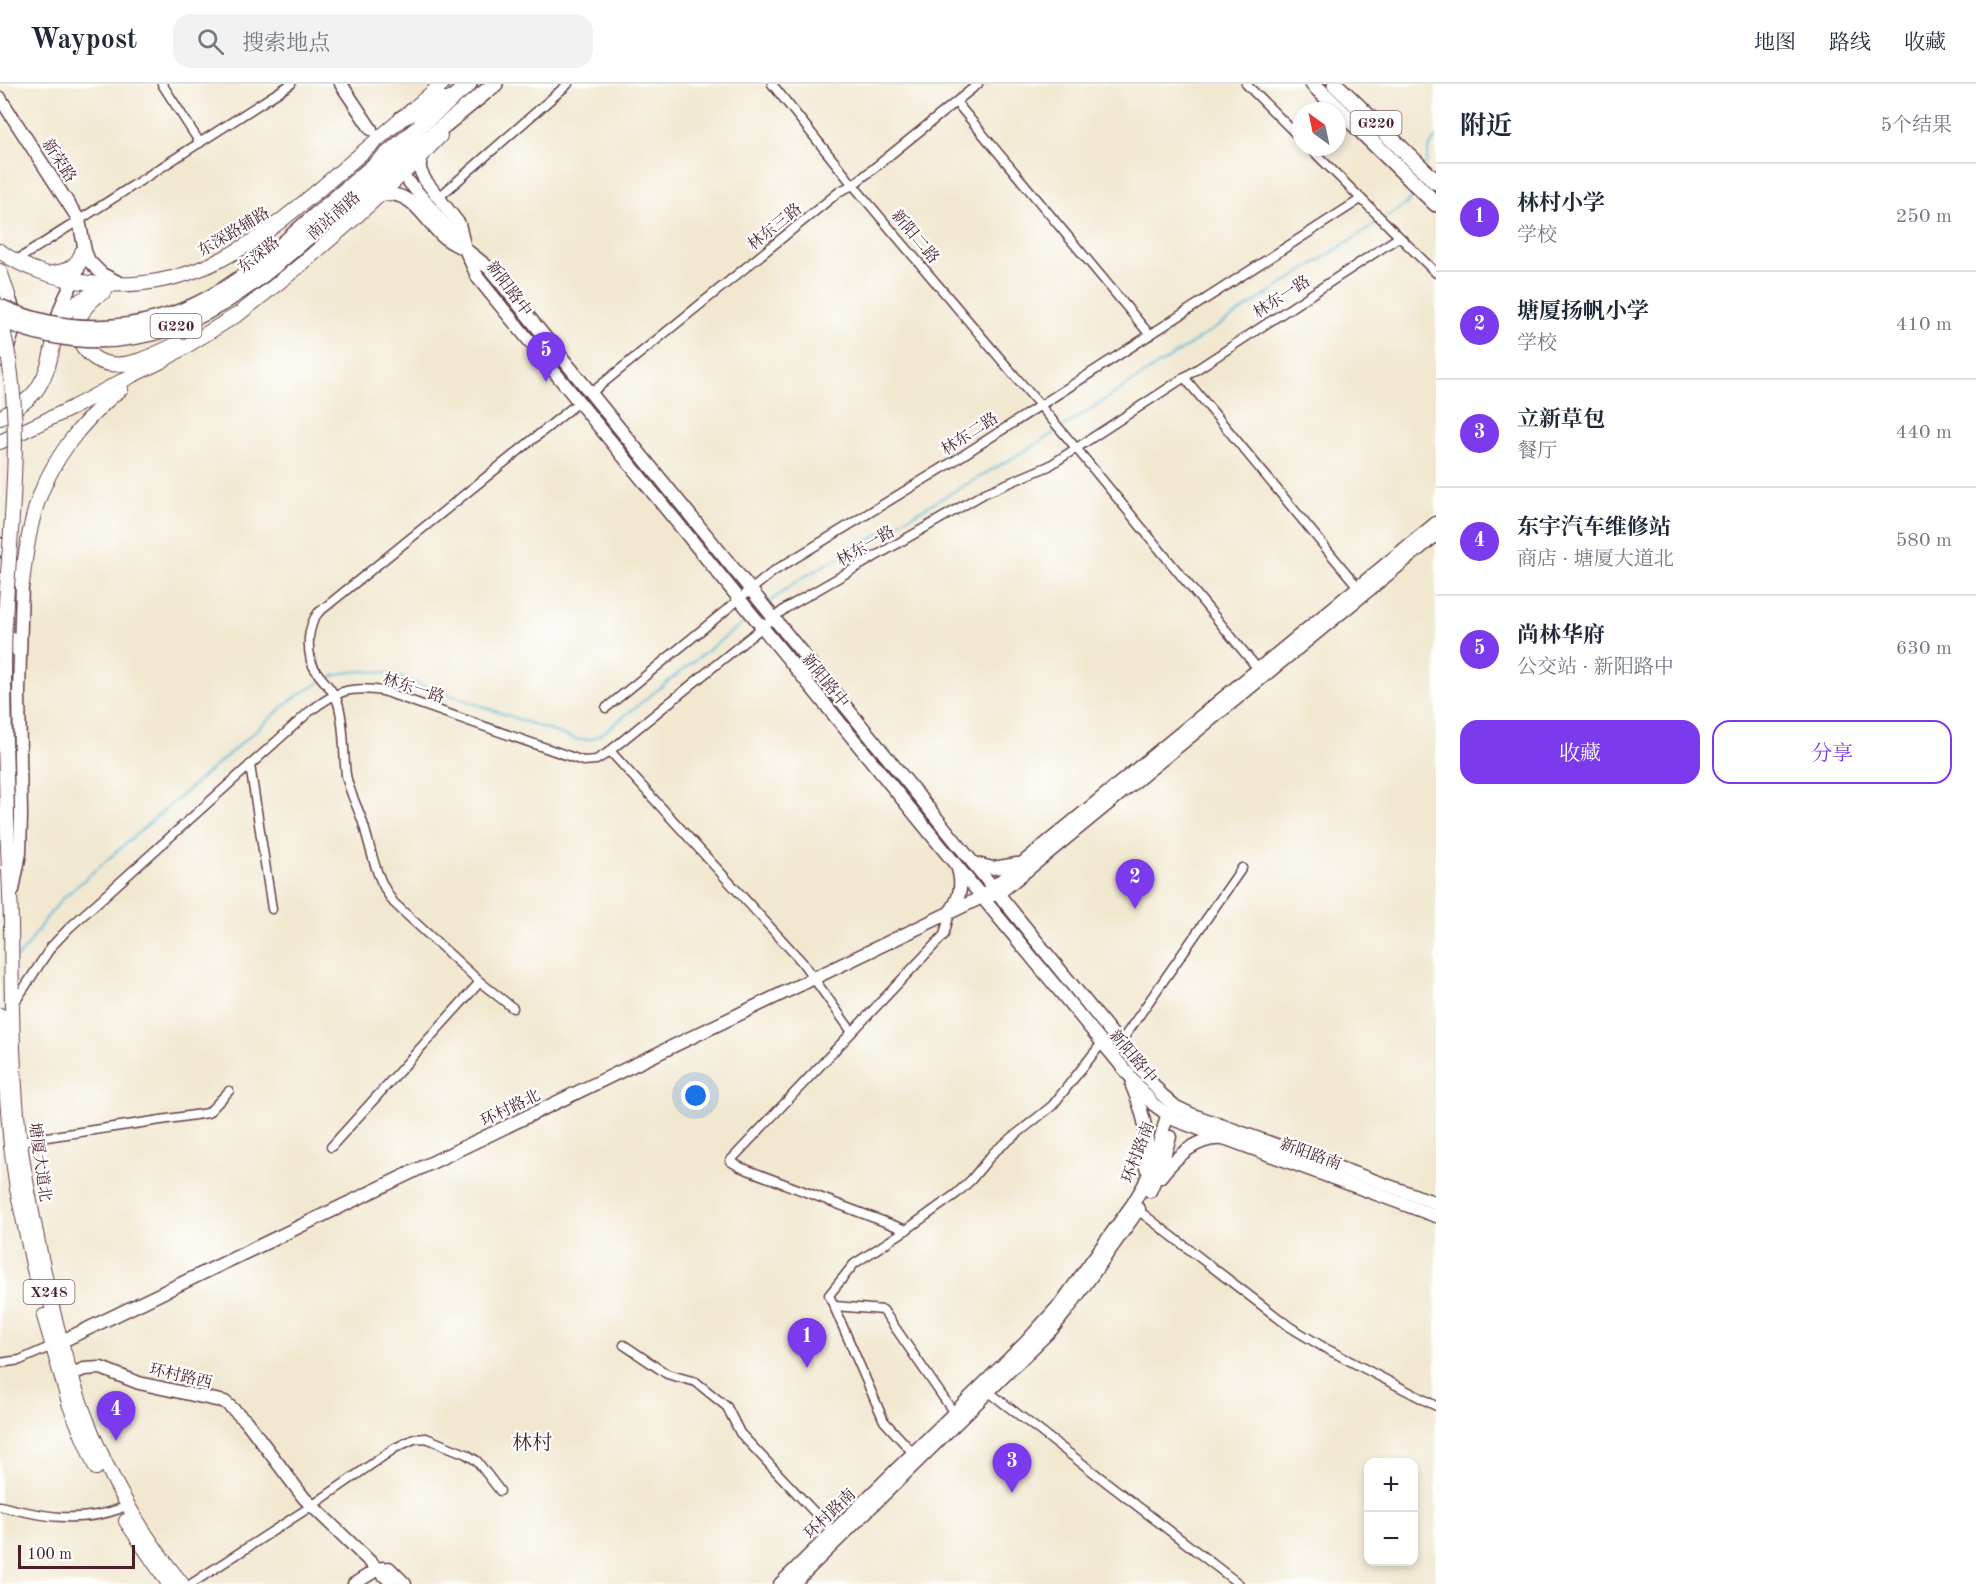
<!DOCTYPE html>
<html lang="zh">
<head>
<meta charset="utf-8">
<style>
	body { margin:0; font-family:"Old Standard TT","Noto Serif SC",serif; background:#f2f2f3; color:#1f2937 }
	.controls { position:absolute; right:18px; bottom:18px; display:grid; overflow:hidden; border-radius:12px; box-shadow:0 3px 9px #0003 }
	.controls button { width:54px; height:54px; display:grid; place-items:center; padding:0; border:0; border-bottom:2px solid #e0e1e3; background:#fff; color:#1f2937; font:30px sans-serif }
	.compass { position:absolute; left:1292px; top:18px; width:54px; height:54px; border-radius:50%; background:#fff; box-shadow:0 3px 9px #0003; rotate:327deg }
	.scale { position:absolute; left:18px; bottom:15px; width:117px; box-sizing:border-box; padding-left:6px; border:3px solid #4a1f2b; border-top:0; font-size:16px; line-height:21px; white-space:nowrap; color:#4a1f2b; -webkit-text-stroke:4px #fff; paint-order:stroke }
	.you { position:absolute; left:696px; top:1012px; width:21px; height:21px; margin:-15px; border:4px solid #fff; border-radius:50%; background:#1a73e8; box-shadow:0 0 0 9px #1a73e833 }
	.badge { display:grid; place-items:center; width:39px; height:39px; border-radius:50%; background:#7c3aed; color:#fff; font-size:20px; font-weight:700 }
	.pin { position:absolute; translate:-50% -50px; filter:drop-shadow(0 2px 3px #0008) }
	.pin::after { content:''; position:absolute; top:32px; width:21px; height:18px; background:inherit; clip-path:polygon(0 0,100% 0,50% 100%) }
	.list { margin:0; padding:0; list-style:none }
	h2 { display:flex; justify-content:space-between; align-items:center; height:78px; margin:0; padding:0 24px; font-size:26px }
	h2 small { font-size:20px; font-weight:400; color:#747a83 }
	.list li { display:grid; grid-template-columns:39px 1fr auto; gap:18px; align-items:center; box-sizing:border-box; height:108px; padding:0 24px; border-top:2px solid #e0e1e3 }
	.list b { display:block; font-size:22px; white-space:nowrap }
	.list p { margin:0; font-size:20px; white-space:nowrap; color:#747a83 }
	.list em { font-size:20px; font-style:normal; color:#747a83 }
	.actions { display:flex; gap:12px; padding:18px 24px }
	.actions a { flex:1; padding:14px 0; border:2px solid #7c3aed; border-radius:18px; text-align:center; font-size:21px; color:#7c3aed }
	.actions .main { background:#7c3aed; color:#fff }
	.icon { flex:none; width:33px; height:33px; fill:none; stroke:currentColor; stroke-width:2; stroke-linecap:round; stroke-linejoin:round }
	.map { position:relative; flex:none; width:1436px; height:1500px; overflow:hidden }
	header { display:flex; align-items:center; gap:36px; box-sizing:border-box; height:84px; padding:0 30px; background:#fff; border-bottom:2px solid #e0e1e3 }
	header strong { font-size:28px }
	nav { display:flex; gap:33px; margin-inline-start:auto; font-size:21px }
	.search { width:420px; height:54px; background:#f2f2f3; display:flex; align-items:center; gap:15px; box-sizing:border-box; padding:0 21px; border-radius:18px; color:#747a83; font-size:22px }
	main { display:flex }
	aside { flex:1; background:#fff }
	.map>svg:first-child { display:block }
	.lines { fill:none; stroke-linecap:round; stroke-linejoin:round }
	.stream { stroke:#58b8d6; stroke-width:2 }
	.street-casing { stroke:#633d44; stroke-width:11 }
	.secondary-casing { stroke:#633d44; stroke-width:15 }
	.primary-casing { stroke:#633d44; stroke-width:16 }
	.highway-casing { stroke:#633d44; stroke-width:18 }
	.street { stroke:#fff; stroke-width:8 }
	.secondary { stroke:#fff; stroke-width:12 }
	.primary { stroke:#fff; stroke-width:14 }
	.highway { stroke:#fff; stroke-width:15 }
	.primary-bridge-casing { stroke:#633d44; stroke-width:16; stroke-linecap:butt }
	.highway-bridge-casing { stroke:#633d44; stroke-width:18; stroke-linecap:butt }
	.primary-bridge { stroke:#fff; stroke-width:14 }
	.highway-bridge { stroke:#fff; stroke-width:15 }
	.labels { text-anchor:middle; stroke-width:4.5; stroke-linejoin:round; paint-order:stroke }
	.shield { fill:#fff; stroke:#80626b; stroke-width:1.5 }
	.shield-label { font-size:15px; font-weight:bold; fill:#4a1f2b }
	.street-label { font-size:16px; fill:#4a1f2b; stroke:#fff }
	.quarter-label { font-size:20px; fill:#4a1f2b; stroke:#fff }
</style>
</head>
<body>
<header>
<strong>Waypost</strong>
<div class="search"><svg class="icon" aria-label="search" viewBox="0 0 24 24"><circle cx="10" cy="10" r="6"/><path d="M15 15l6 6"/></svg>搜索地点</div>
<nav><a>地图</a><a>路线</a><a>收藏</a></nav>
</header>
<main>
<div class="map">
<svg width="1436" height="1500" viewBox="0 0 1436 1500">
	<rect width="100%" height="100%" fill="#fff"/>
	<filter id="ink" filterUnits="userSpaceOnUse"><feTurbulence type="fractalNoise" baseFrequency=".0167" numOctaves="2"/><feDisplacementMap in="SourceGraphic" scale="12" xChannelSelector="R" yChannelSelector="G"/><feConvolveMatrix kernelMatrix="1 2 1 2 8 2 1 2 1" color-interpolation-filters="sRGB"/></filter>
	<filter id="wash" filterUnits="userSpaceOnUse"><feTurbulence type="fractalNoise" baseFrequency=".008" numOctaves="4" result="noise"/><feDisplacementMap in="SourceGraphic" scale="24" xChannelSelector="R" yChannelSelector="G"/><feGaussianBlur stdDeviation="1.35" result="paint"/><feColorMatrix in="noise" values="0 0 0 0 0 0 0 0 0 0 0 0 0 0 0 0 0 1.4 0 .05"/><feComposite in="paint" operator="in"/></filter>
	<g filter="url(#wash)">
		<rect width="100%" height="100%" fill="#f2e8d0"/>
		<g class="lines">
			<!-- stream -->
			<g class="stream">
				<path d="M1426 81 1429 64 1436 53"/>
				<path d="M768 519 797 497 1035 361 1405 121 1416 109"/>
				<path d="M327 595C348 585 367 586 390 590L578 656 592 655 604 648 749 534"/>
				<path d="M17 874 27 863 43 838 62 815 291 616 322 597"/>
			</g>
		</g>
	</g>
	<g filter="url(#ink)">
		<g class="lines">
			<defs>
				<g id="street">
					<path d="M162 0 200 59"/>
					<path d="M772 0 853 101 1076 364 1258 585"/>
					<path d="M1246 0 1301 55"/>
					<path d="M956 18 1150 251"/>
					<path d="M1309 63 1436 189"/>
					<path d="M438 114 568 0"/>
					<path d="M17 176 291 0"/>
					<path d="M1184 293 1358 503"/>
					<path d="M591 309 840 107 853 101 978 0"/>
					<path d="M606 624 774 487 954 377 1361 115"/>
					<path d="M610 667 802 878 852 948"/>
					<path d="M250 681 272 825"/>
					<path d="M13 921 51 863 69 844 309 628C336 607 349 602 383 607L583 677 596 676 606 670 786 524 985 409 1049 382 1399 153"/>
					<path d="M513 924 480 898 394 819C375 794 372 768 363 739 358 723 349 708 346 691 343 668 345 641 338 619 333 602 315 592 311 577 307 561 308 542 318 529L579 318"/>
					<path d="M1120 959 1242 784"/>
					<path d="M20 1057 208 1029 229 1007"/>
					<path d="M331 1063 480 898"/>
					<path d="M1134 1123 1290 1243 1325 1264 1436 1322"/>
					<path d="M906 1146 740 1083 730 1077 944 851 950 829"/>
					<path d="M835 1222 883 1226 954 1329"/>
					<path d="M624 1261 667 1290 696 1298 727 1323 740 1349 833 1448"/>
					<path d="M0 1279 20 1276 52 1262"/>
					<path d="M989 1308 1239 1500"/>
					<path d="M915 1371 884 1337 829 1211 854 1180 906 1146 956 1110 971 1096 994 1068 1052 1022 1102 959"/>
					<path d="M0 1422C40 1432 78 1440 119 1425"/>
					<path d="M191 1500 313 1421 395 1364 414 1355 426 1354 466 1370 477 1377 500 1407"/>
				</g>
				<g id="secondary">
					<path d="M341 0 371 45"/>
					<path d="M0 14 79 136 85 167 89 177 102 190 120 199"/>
					<path d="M420 73V86L425 96 459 140 465 165 478 194 991 824 1153 1020 1175 1036 1436 1132"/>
					<path d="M409 98 465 165 489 184 1161 1010 1176 1023 1193 1031 1436 1119"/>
					<path d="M380 111C410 105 422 131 440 150 445 156 453 159 460 163"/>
					<path d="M57 241C58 216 79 196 82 170"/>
					<path d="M0 276C16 253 21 226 2 203"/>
					<path d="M0 460 16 485 22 500 19 608 21 732 20 769 13 806"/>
					<path d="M973 779 993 784 1017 780"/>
					<path d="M987 808 1436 439"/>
					<path d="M950 828C960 815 963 801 958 785"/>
					<path d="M1132 1002C1143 1027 1151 1055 1146 1084"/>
					<path d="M1160 1093C1175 1074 1197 1053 1222 1055"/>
					<path d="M1150 1107 1161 1082 1170 1053"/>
					<path d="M54 1261 982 813 998 810 1436 451"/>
					<path d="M70 1291 84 1285 101 1284 139 1299 225 1318 246 1337 304 1414 393 1500"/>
					<path d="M389 1484 405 1500"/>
					<path d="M354 1500 378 1485 384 1484"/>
					<path d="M780 1500 1026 1258 1062 1218 1132 1121 1144 1101 1154 1077 1167 1032 1171 1028"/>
					<path d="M793 1500 1052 1245 1068 1225 1139 1125"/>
				</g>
				<g id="primary">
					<path d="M0 167C23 185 59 195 89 199 195 211 259 157 335 92 371 61 406 31 442 0"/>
					<path d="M0 187 8 211"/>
					<path d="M52 189C66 188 78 182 82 168"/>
					<path d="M105 207C85 218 68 242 84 264 91 273 100 279 111 280 133 283 157 269 177 260"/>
					<path d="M0 334C14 325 31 316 39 302 62 265 42 232 93 210"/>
					<path d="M0 358 72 324 133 291 162 277 240 229 297 184 349 139 412 81 440 52"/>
					<path d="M22 500C29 437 37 398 78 347 91 332 105 317 121 305"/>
					<path d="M0 554 10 555 19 567"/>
					<path d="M7 737C8 770 10 803 11 837 12 911 11 985 20 1059 26 1102 35 1145 44 1188 69 1306 105 1405 182 1500"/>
					<path d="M0 931 11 1062 17 1105 35 1190"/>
					<path d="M44 1232 70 1322 96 1384"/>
					<path d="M126 1437 169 1500"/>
				</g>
				<g id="highway">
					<path d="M1313 0 1436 120"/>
					<path d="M1335 0 1436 98"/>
					<path d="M402 34 442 15"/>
					<path d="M316 131 469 0"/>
					<path d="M323 140 495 0"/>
				</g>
			</defs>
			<!-- street casing -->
			<use href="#street" class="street-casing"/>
			<!-- secondary casing -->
			<use href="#secondary" class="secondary-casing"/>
			<!-- primary casing -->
			<use href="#primary" class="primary-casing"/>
			<!-- highway casing -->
			<use href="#highway" class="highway-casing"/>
			<!-- street -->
			<use href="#street" class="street"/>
			<!-- secondary -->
			<use href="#secondary" class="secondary"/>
			<!-- primary -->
			<use href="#primary" class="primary"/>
			<!-- highway -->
			<use href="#highway" class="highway"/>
			<defs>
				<path id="primary-bridge" d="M0 233C27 333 10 435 5 536 2 603 6 670 7 737"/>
				<g id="highway-bridge">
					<path d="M0 223C73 256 155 249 223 206 257 185 286 157 316 131"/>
					<path d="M0 235C86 271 167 259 242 206 271 187 297 162 323 140"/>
				</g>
			</defs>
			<!-- primary-bridge casing -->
			<use href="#primary-bridge" class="primary-bridge-casing"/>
			<!-- highway-bridge casing -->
			<use href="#highway-bridge" class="highway-bridge-casing"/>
			<!-- primary-bridge -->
			<use href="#primary-bridge" class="primary-bridge"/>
			<!-- highway-bridge -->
			<use href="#highway-bridge" class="highway-bridge"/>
		</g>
	</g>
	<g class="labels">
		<!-- shield labels -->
		<g class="shield">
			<rect x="1350.5" y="27" width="51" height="24" rx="4.5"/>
			<rect x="150.5" y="230" width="51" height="24" rx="4.5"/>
			<rect x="23.5" y="1196" width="51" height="24" rx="4.5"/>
		</g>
		<g class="shield-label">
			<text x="1376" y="44">G220</text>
			<text x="176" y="247">G220</text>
			<text x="49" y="1213">X248</text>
		</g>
		<!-- street labels -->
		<g class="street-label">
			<text transform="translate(60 76) rotate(57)" y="6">新荣路</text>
			<text transform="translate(333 131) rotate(-41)" y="6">南站南路</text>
			<text transform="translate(774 142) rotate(-39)" y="6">林东三路</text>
			<text transform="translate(233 147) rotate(-31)" y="6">东深路辅路</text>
			<text transform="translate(916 152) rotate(50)" y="6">新阳二路</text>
			<text transform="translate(258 170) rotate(-39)" y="6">东深路</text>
			<text transform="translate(510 204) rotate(53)" y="6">新阳路中</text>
			<text transform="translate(1281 212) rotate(-33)" y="6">林东一路</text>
			<text transform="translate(969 349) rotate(-33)" y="6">林东二路</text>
			<text transform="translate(865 461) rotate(-30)" y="6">林东一路</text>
			<text transform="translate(826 596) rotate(51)" y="6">新阳路中</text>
			<text transform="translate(414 603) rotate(18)" y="6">林东一路</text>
			<text transform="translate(1134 972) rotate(50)" y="6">新阳路中</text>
			<text transform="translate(510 1023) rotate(-26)" y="6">环村路北</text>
			<text transform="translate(1137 1068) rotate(-69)" y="6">环村路南</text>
			<text transform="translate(1311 1069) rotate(20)" y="6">新阳路南</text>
			<text transform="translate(41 1078) rotate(82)" y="6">塘厦大道北</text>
			<text transform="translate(181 1291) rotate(13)" y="6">环村路西</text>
			<text transform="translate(829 1429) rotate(-44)" y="6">环村路南</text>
		</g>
		<!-- quarter labels -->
		<g class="quarter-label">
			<text x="532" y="1365">林村</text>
		</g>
	</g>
</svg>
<div class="controls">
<button>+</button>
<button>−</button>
</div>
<svg class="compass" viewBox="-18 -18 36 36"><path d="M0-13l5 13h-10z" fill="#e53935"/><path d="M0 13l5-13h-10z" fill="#747a83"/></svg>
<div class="scale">100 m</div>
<div class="you"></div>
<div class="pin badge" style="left:807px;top:1284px">1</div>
<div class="pin badge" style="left:1135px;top:825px">2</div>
<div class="pin badge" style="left:1012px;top:1409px">3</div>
<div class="pin badge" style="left:116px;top:1357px">4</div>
<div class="pin badge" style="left:546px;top:298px">5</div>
</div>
<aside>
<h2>附近<small>5个结果</small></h2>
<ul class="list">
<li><span class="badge">1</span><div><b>林村小学</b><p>学校</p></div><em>250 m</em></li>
<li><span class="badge">2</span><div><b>塘厦扬帆小学</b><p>学校</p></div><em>410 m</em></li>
<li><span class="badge">3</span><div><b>立新草包</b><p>餐厅</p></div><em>440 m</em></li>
<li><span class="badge">4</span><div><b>东宇汽车维修站</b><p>商店 · 塘厦大道北</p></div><em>580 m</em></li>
<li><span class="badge">5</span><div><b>尚林华府</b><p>公交站 · 新阳路中</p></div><em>630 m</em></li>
</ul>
<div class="actions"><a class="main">收藏</a><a>分享</a></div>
</aside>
</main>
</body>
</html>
